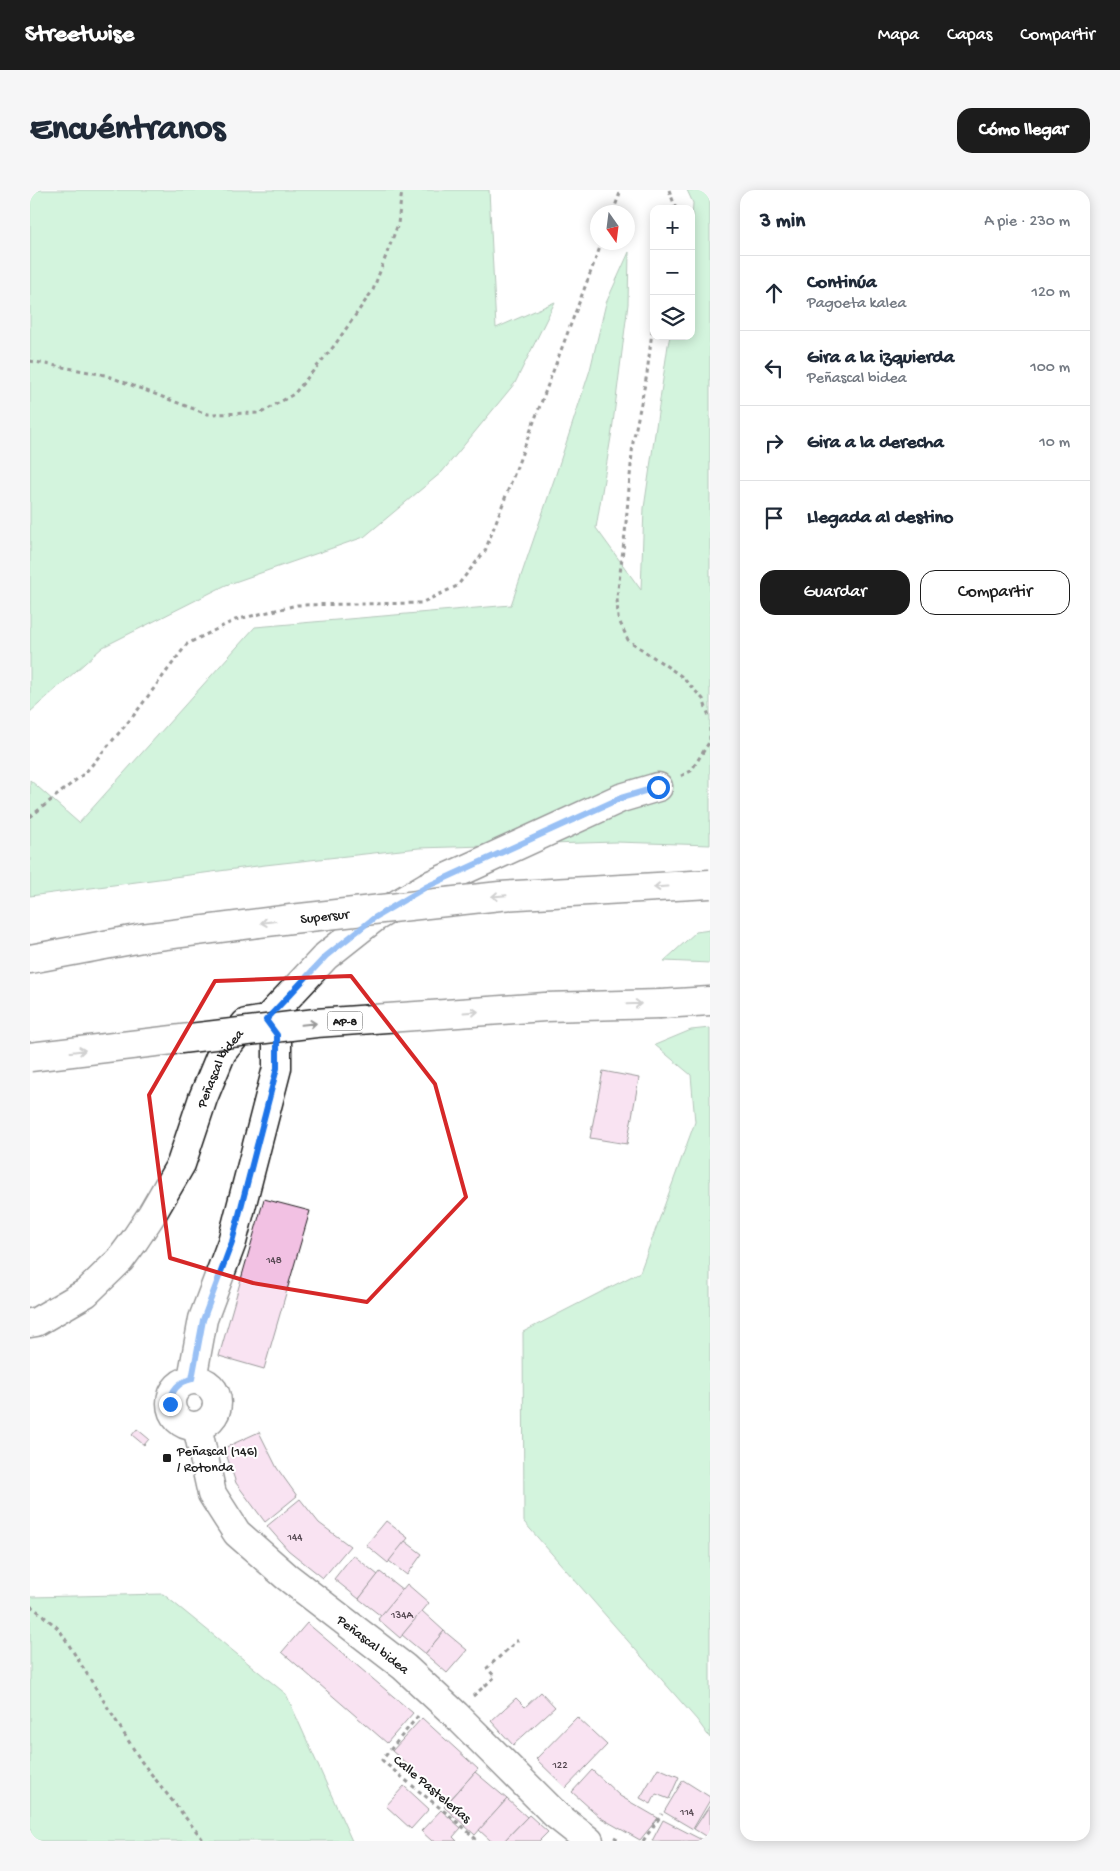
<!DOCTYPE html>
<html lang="es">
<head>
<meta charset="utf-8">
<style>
	body { margin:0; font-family:"Gochi Hand",sans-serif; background:#f6f6f7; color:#1f2937 }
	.controls { position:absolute; right:15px; top:15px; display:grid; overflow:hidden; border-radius:10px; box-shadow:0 2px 12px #0003 }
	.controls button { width:45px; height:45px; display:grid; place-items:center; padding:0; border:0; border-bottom:1px solid #e0e1e3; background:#fff; color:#1f2937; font:25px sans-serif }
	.compass { position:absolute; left:560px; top:15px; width:45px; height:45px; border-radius:50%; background:#fff; box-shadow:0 2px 12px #0003; rotate:166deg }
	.stop { position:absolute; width:15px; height:15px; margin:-11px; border:4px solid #1a73e8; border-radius:50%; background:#fff }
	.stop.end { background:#1a73e8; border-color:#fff; box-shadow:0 1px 5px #0008 }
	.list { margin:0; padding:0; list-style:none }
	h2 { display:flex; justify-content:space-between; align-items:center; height:65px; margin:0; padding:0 20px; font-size:21px }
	h2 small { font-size:16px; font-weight:400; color:#747a83 }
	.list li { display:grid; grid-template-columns:32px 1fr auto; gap:15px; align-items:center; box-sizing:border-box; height:75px; padding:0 20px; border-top:1px solid #e0e1e3 }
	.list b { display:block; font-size:19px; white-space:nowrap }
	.list p { margin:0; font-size:16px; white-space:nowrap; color:#747a83 }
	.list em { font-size:16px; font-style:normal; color:#747a83 }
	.actions { display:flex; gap:10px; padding:15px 20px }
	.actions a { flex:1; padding:11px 0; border:1px solid #1c1c1c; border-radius:15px; text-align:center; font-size:18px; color:#1c1c1c }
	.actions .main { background:#1c1c1c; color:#fff }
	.icon { flex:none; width:28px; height:28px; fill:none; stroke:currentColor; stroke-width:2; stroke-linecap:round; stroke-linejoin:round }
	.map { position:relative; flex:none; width:680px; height:1651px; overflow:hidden; border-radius:15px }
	header { display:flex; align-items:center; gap:30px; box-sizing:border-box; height:70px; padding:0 25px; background:#1c1c1c; color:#fff }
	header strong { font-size:24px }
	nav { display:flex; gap:28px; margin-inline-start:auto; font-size:18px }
	.intro { display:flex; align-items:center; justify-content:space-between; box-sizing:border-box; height:120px; padding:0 30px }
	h1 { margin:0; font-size:35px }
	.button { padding:12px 22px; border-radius:15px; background:#1c1c1c; color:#fff; font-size:18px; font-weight:700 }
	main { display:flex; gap:30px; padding:0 30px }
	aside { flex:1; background:#fff; border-radius:15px; box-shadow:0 2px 12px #0003 }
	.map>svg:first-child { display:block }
	.green { fill:#9de6b4; stroke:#5c8168 }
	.building { fill:#f2c1e3; stroke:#1c1c1c }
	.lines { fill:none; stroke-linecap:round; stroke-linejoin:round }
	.minor-casing { stroke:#1c1c1c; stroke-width:31 }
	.highway-casing { stroke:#1c1c1c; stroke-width:31 }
	.path { stroke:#1c1c1c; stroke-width:3; stroke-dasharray:4 4; stroke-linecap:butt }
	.minor { stroke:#fff; stroke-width:28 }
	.highway { stroke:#fff; stroke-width:28 }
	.highway-bridge-casing { stroke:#1c1c1c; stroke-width:31; stroke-linecap:butt }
	.highway-bridge { stroke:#fff; stroke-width:28 }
	.oneway { stroke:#999 }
	.route { stroke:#1a73e8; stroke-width:6 }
	.marked { fill:none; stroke:#d62828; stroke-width:4; stroke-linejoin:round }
	.poi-dot { fill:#1c1c1c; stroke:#fff; stroke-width:2 }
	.labels { text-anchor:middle; stroke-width:4; stroke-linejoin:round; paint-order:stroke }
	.number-label { font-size:11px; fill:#52454e }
	.shield { fill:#fff; stroke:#606060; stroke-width:1 }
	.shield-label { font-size:12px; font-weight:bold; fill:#1c1c1c }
	.street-label { font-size:14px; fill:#1c1c1c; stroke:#fff }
	.poi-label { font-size:14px; fill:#1c1c1c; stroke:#fff; text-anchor:start }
</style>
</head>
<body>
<header>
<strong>Streetwise</strong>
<nav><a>Mapa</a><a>Capas</a><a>Compartir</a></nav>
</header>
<div class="intro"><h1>Encuéntranos</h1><a class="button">Cómo llegar</a></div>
<main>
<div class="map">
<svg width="680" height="1651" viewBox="0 0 680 1651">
	<rect width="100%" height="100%" fill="#fff"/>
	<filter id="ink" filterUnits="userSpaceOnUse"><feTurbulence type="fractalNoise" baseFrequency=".02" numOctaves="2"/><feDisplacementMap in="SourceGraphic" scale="10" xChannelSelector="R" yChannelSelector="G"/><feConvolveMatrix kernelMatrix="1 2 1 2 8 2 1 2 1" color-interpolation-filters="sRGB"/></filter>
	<g filter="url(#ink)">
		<!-- green -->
		<g class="green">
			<path d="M0 0H459L466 138 525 112 485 193 412 282 334 347 196 395 73 457 0 522Z"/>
			<path d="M657 0H680V655L586 652 389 658 235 675 0 706V590L49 633 225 437 481 415 525 287 560 180 576 113 599 62 598 114 582 241 566 338 611 400 614 318 638 155 640 146H661V46L663 13Z"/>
			<path d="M680 740V773L634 771 666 742Z"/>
			<path d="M680 838V1548L667 1530 494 1332 493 1142 610 1082 665 932 661 885 625 855 661 840Z"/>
			<path d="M133 1404 256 1504 322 1651H0V1407Z"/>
		</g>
		<!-- building -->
		<g class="building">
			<path d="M573 881 609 888 597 954 560 948Z"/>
			<path d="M234 1009 280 1021 234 1179 189 1166Z"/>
			<path d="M107 1239 119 1249 114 1255 102 1245Z"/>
			<path d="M229 1242 247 1278 267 1306 235 1332 206 1293 194 1258Z"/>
			<path d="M270 1309 289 1333 320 1356 293 1388 258 1360 237 1336Z"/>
			<path d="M356 1331 378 1348 358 1373 336 1355Z"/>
			<path d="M375 1351 392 1364 377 1385 359 1371Z"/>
			<path d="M323 1365 348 1385 329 1409 304 1389Z"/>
			<path d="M350 1382 373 1400 351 1426 329 1409Z"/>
			<path d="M377 1394 399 1413 370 1448 348 1429Z"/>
			<path d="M392 1421 414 1441 395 1464 372 1445Z"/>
			<path d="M277 1433 383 1523 357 1553 252 1462Z"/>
			<path d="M414 1441 437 1460 417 1483 395 1464Z"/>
			<path d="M511 1502 525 1517 483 1555 461 1531 486 1508 495 1517Z"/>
			<path d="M547 1527 577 1555 536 1598 506 1569Z"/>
			<path d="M392 1528 448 1579 419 1611 362 1561Z"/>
			<path d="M628 1578 649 1587 639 1609 626 1604 621 1614 610 1608Z"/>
			<path d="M562 1580 590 1606 628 1628 610 1650 571 1628 542 1602Z"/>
			<path d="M445 1582 477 1609 445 1645 414 1617Z"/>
			<path d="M653 1590 680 1607V1610L663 1639 634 1622Z"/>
			<path d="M374 1596 399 1619 381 1639 356 1616Z"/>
			<path d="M477 1609 497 1627 474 1651H461L449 1640Z"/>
			<path d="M680 1615V1649L664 1639Z"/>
			<path d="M411 1620 431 1638 423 1647 427 1651H402L391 1641Z"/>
			<path d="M499 1625 518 1642 509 1651H474Z"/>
			<path d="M633 1630 674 1651H622Z"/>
		</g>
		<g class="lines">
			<defs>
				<g id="minor">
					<path d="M236 830 296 766 344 728 396 697 445 675 591 608 628 597"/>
					<path id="s1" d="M0 1133 6 1132 56 1103 90 1070 104 1051 122 1024 151 974 173 908 192 862 216 833 236 830 247 845V878L202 1052 173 1129 162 1189"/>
					<circle cx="164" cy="1213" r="23"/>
					<path id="s2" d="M167 1236 182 1304 207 1343 256 1386 374 1477 426 1525 525 1624 559 1651"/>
				</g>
				<g id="highway">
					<path d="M0 769 112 748"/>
					<path d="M631 814 680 811"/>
				</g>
			</defs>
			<!-- minor casing -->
			<use href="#minor" class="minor-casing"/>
			<!-- highway casing -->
			<use href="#highway" class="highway-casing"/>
			<!-- path -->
			<g class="path">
				<path d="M639 0 646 19"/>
				<path d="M583 22 591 0"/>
				<path d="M624 124 617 184 603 252 595 344 587 407 588 428 598 450 651 486 673 509 680 529"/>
				<path d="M0 171 75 185 177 224 231 223 264 204 304 156 343 100 368 34 372 0"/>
				<path d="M651 586 661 581 680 551V536"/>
				<path d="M0 627 56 582 104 525 157 454 205 430 267 415 391 413 427 396 455 361 572 52"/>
				<path d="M0 1416 5 1419 29 1439 111 1571 174 1651"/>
				<path d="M443 1506 465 1487 457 1478 488 1450"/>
				<path d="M388 1526 352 1570C383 1598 418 1622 448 1651"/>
				<path d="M584 1647 591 1651"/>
				<path d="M613 1651 632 1624"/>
			</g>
			<!-- minor -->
			<use href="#minor" class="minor"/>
			<!-- highway -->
			<use href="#highway" class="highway"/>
			<defs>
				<g id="highway-bridge">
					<path id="s3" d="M112 748 261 729 470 706 680 694"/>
					<path d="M0 867 286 833 515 817 631 814"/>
				</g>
			</defs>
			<!-- highway-bridge casing -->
			<use href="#highway-bridge" class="highway-bridge-casing"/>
			<!-- highway-bridge -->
			<use href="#highway-bridge" class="highway-bridge"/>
		</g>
		<!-- one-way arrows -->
		<defs><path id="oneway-shaft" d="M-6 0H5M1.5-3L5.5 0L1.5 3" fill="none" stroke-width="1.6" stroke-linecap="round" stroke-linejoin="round" transform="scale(1.25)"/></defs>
		<g class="oneway">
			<use href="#oneway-shaft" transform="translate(631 697) rotate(177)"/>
			<use href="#oneway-shaft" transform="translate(469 706) rotate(175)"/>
			<use href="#oneway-shaft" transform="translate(238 732) rotate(173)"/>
			<use href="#oneway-shaft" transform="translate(604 814) rotate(-2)"/>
			<use href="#oneway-shaft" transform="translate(441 822) rotate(-4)"/>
			<use href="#oneway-shaft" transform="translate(279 834) rotate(-6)"/>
			<use href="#oneway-shaft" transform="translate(48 861) rotate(-7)"/>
		</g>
	</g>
	<g class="lines" filter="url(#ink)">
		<!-- route -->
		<path class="route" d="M140 1214C141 1200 148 1192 162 1189L173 1130 202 1052 247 878V845L236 830 296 766 344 728 396 697 444 675 591 608 628 597"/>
	</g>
	<!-- marked area -->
	<path d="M0 0H680V1651H0ZM321 786 405 894 436 1007 337 1112 223 1093 140 1068 119 905 185 791Z" fill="#fff" fill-opacity=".55" fill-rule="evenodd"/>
	<path class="marked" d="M321 786 405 894 436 1007 337 1112 223 1093 140 1068 119 905 185 791Z"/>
	<!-- markers -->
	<rect class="poi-dot" x="132" y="1263" width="10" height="10" rx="2.5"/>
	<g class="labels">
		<!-- number labels -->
		<g class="number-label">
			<text x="244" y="1073">148</text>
			<text x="265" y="1350">144</text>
			<text x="372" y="1428">134A</text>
			<text x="530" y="1578">122</text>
			<text x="657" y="1625">114</text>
		</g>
		<!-- shield labels -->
		<rect class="shield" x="297.5" y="821.5" width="35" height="19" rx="4"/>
		<g class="shield-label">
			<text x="315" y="835">AP-8</text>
		</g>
		<!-- street labels -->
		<g class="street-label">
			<text dy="5" stroke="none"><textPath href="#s3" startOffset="184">Supersur</textPath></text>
			<text dy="5" stroke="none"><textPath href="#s1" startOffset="329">Peñascal bidea</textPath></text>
			<text dy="5" stroke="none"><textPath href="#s2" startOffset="292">Peñascal bidea</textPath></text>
			<text transform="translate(403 1598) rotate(40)" y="5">Calle Pastelerías</text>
		</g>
		<!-- poi labels -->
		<g class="poi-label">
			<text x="147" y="1265">Peñascal (146)<tspan x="147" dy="16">/ Rotonda</tspan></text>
		</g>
	</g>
</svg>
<div class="controls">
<button>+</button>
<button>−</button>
<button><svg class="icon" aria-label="layers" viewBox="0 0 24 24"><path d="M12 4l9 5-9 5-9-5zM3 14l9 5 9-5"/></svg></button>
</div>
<svg class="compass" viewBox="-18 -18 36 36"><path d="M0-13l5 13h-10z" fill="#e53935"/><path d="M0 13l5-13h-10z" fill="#747a83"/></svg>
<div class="stop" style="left:628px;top:597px"></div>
<div class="stop end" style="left:140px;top:1214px"></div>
</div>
<aside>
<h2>3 min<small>A pie · 230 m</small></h2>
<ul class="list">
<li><svg class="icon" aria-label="ahead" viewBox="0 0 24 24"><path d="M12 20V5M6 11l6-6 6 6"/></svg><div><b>Continúa</b><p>Pagoeta kalea</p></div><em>120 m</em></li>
<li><svg class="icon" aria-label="left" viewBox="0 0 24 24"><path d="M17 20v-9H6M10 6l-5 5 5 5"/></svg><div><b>Gira a la izquierda</b><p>Peñascal bidea</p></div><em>100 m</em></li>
<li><svg class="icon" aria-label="right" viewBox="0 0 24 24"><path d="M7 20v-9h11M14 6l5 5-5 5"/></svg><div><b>Gira a la derecha</b></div><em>10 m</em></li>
<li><svg class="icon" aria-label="arrive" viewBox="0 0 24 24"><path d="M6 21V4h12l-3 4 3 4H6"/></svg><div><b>Llegada al destino</b></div></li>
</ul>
<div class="actions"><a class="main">Guardar</a><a>Compartir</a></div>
</aside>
</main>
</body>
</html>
